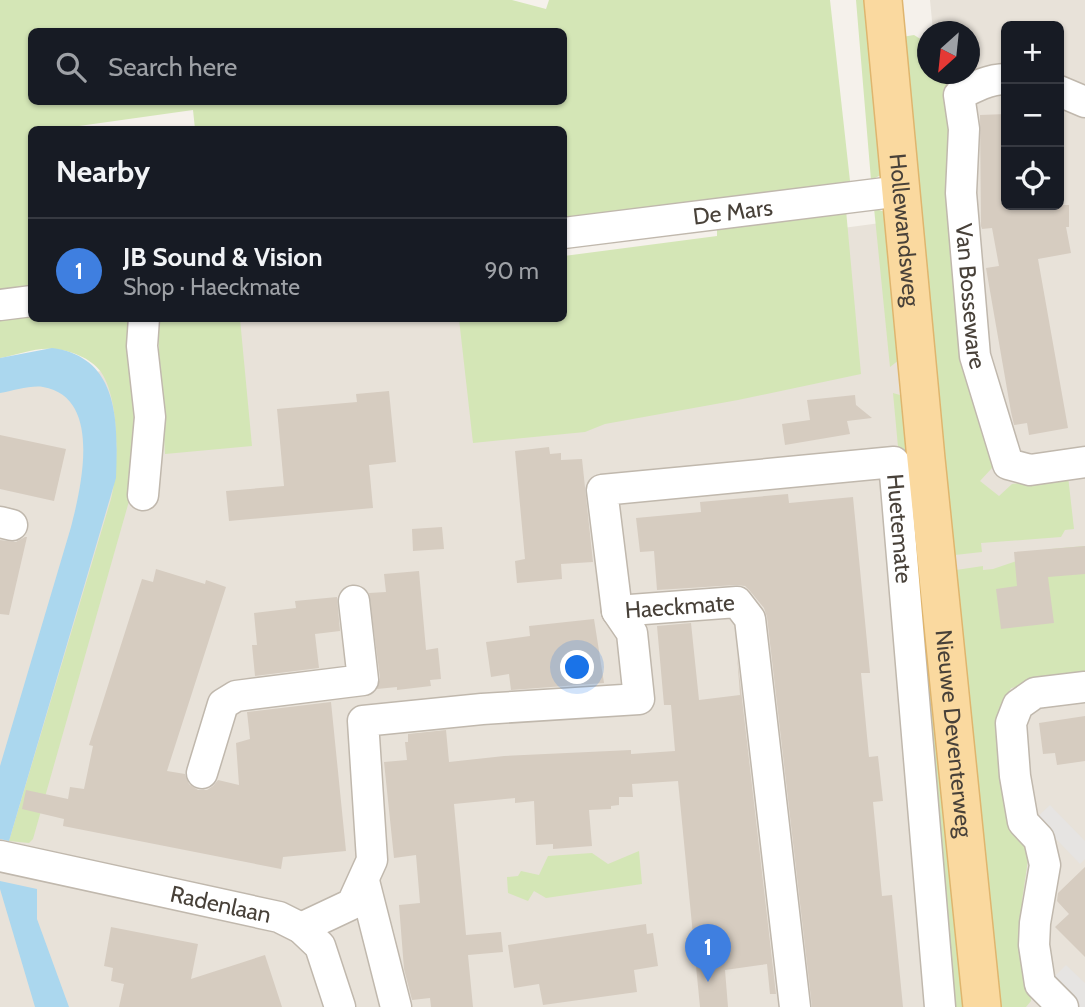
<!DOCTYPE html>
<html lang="en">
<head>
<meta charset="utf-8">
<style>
	body { margin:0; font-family:Cabin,sans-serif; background:#242831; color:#f1f3f6 }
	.controls { position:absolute; right:21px; top:21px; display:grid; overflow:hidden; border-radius:10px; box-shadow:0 2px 5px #0004 }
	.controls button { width:63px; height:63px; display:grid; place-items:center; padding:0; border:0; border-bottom:2px solid #363941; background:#171b24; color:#f1f3f6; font:35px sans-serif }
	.compass { position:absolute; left:917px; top:21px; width:63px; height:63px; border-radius:50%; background:#171b24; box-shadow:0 2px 5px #0004; rotate:207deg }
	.you { position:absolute; left:578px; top:668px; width:24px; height:24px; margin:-18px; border:5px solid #fff; border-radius:50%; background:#1a73e8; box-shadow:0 0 0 10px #1a73e833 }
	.badge { display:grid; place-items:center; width:46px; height:46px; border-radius:50%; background:#0b8043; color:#fff; font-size:23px; font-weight:700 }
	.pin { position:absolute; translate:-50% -58px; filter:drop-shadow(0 2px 4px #0008) }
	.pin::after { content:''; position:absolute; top:37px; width:24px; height:21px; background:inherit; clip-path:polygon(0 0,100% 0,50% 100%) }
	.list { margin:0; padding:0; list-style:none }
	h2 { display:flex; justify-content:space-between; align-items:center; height:91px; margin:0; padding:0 28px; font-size:30px }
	h2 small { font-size:23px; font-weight:400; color:#9ea1a6 }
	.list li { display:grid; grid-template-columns:46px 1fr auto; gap:21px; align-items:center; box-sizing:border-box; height:105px; padding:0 28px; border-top:2px solid #363941 }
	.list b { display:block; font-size:26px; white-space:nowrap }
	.list p { margin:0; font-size:23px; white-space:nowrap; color:#9ea1a6 }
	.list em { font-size:23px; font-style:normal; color:#9ea1a6 }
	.icon { flex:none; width:38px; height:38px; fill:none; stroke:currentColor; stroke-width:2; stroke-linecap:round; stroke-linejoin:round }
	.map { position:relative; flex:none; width:1085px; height:1007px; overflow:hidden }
	.search { position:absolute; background:#171b24; box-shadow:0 2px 5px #0004; left:28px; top:28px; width:539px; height:77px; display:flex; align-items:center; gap:18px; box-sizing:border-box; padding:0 24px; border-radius:10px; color:#9ea1a6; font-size:26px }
	.panel { position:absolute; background:#171b24; box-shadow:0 2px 5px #0004; left:28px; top:126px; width:539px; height:196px; border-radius:10px }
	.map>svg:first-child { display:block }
	.residential { fill:#e8e2d9; fill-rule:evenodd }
	.green { fill:#d4e6b6; fill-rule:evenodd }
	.parking { fill:#e6e4e2 }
	.water { fill:#abd7ee }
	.building { fill:#d6ccc0 }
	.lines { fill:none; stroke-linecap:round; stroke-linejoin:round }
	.minor-casing { stroke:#c0b8ad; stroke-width:33 }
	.major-casing { stroke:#dfb56e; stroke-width:40 }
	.minor { stroke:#fff; stroke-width:30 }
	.major { stroke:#fad99f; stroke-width:37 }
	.labels { text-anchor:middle; stroke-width:5; stroke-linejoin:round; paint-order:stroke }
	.street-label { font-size:23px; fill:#484139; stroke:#fff }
</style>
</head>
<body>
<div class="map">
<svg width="1085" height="1007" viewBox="0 0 1085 1007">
	<rect width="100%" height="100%" fill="#f5f1eb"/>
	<!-- residential -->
	<path class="residential" d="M930 0H1085V1007H0V385L211 356 221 319 564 318V265L948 214 936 74H970V32L933 31ZM1006 26H1059V205H1006Z"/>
	<!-- green -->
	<g class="green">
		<path d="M0 0H512L546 9 549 0H830L850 181 847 186 564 223V130L195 129 193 110 79 126 77 129 32 130 31 293 0 296ZM32 32H564V102H32Z"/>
		<path d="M856 0H870L887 172 871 180Z"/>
		<path d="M914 35 927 43 928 74H946L952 114 992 456V468L980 481 999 496 1012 484 1068 476 1074 529 1065 530 1061 537 981 543 982 552 955 555 949 534 902 37Z"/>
		<path d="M874 208 890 214 904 356 890 367Z"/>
		<path d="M846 210 861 374 738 400 605 424 585 432 473 443 459 319 564 318V256L717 236V227Z"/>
		<path d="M31 308 32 318 132 319 139 387 137 473 33 839 29 843 9 841 111 499C119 467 120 400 101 372 91 358 70 350 53 349 37 347 16 355 0 358V312Z"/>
		<path d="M157 319H240L252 446 165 454Z"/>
		<path d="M893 393 907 397 966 1007H950Z"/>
		<path d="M1085 546V675L1011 688 1000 712 1030 846 1022 901 1031 1001 1026 1007H994L956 604V570L983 566V570L993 569 1051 549Z"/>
		<path d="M639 851 642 884 546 898 534 891 528 901 508 893 507 877 518 876 521 871 539 875 548 856 592 853 608 864Z"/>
	</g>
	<!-- parking -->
	<g class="parking">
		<path d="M1050 805 1085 841V859L1080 864 1036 818Z"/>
		<path d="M1066 965 1085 983V1007H1077L1050 981Z"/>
	</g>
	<!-- water -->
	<g class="water">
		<path d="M52 348C120 357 118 423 116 478L9 841 0 839V766L71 527C81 488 103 397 43 387 31 385 13 391 0 393V358Z"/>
		<path d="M0 881 37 889V919L69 1007H35L0 889Z"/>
	</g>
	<!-- building -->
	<g class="building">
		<path d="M1006 114V205H1069V227H1066L1071 253 1038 259 1068 428 1029 435 1027 423 1014 425 1011 412 986 268 999 266 992 228 982 229 981 226 980 115Z"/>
		<path d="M389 391 396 462 369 465 373 508 229 521 226 491 284 486 277 409 357 402 356 394Z"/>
		<path d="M855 395 856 405 872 418 847 421 850 434 785 445 782 424 810 420 807 400Z"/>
		<path d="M0 435 66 449 54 501 0 489Z"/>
		<path d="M549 447 550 454 561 453V460L582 459 593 562 561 564 562 579 517 583 515 561 525 559 515 451Z"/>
		<path d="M788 494 789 503 853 497 870 673H861L869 757 878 756 883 801 873 802 878 854 882 896 892 895 903 1007H812L767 617 764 608 750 591 745 586 736 585 657 590 654 551 640 552 636 518 701 512 700 502Z"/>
		<path d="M442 527 444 549 413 551 412 529Z"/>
		<path d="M25 537H27L9 615 0 614V540L16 542Z"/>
		<path d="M1085 546V574L1048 577 1054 623 1001 629 996 589 1017 586 1014 552Z"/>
		<path d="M156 569 205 584 206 580 226 587 167 771 185 774 189 784 198 790H207L213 786 218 780 239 785 236 743 250 739 247 712 331 702 346 851 283 857 281 869 63 826 64 819 22 809 26 790 68 799 70 787 84 789 93 746 89 745 142 579 153 582Z"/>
		<path d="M419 571 426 650 438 648 441 679 430 680 431 686 397 690V687L377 689 380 678 369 593 386 592 384 574Z"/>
		<path d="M337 597 340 631 315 634 319 668 255 676 252 645H257L254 613 296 608 295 601Z"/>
		<path d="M594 619 604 683 511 690 509 674 491 677 486 642 530 636 529 626Z"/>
		<path d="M691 623 699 700 740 695 737 655 776 994H770L767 964 725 970 728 1007H700L678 781 632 784 633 797H619V805L611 806V809L589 810 592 846 553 849V844L536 845 534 801 515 803V798L454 804 466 935 501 932 503 952 468 955 473 1007H431L430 998 412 1000 404 969 399 905 420 903 416 855 394 858 384 762 407 760 405 742H408V734L446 730 449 762 504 756 631 750V754L675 751 671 705H664L657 626Z"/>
		<path d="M1085 716V761L1057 765 1055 753 1043 754 1039 723Z"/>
		<path d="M1085 867V957L1055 927 1069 914 1057 901 1058 893Z"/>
		<path d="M646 924 647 934 653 933 658 966 634 970 637 992 543 1005 539 984 514 988 508 945Z"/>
		<path d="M111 927 198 944 191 979 265 955 282 1007H119L124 984 111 981 113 968 104 966Z"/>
	</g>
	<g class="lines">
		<defs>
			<g id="minor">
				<path id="s1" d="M1006 79C989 79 974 87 959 95L964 129 961 193 975 356 1008 464 1030 470 1085 462"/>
				<path d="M1059 91 1085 102"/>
				<path id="s2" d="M564 233 901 191"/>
				<path d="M0 305 32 301"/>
				<path d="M143 495 150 417 142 346 144 318"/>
				<path d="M0 522 12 525"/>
				<path id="s3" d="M617 611 737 602 750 619 795 1007"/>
				<path d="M202 773 223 704 236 696 363 680 354 601"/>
				<path id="s4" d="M0 856 279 917 301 928 320 946 340 1007"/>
				<path d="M364 881 396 1007"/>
				<path id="s5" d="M301 928 352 904 372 860 363 721 482 709 639 699 632 633 617 611 602 490 894 462 940 1007"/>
				<path d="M1063 1007 1040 984 1034 945 1035 923 1045 865 1039 839 1023 822 1015 776 1011 723 1018 705 1035 693 1085 687"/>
			</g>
			<g id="major">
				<path id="s6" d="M883 0 926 459 982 1007"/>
			</g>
		</defs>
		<!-- minor casing -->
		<use href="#minor" class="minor-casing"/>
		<!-- major casing -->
		<use href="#major" class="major-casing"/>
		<!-- minor -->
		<use href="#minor" class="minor"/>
		<!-- major -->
		<use href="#major" class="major"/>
	</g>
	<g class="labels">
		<!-- street labels -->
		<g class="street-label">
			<text dy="8" stroke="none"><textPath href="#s2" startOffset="170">De Mars</textPath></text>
			<text dy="8" stroke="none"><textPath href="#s6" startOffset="231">Hollewandsweg</textPath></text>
			<text dy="8" stroke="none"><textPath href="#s1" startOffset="252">Van Bosseware</textPath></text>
			<text dy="8" stroke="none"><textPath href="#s5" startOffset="1096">Huetemate</textPath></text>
			<text dy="8" stroke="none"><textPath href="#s3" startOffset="63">Haeckmate</textPath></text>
			<text dy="8" stroke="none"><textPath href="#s6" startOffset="737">Nieuwe Deventerweg</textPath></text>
			<text dy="8" stroke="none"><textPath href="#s4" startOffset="226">Radenlaan</textPath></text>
		</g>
	</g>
</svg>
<div class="controls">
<button>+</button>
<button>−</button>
<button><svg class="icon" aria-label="locate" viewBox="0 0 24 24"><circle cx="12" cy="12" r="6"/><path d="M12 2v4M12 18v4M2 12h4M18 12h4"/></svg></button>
</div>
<svg class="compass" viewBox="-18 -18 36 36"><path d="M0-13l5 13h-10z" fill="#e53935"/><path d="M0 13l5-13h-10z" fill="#9ea1a6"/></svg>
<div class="you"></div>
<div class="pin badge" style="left:708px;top:982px;background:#3f7fe0">1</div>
<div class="search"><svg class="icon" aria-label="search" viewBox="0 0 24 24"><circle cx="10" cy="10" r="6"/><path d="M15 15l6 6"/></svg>Search here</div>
<section class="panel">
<h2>Nearby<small></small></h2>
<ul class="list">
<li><span class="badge" style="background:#3f7fe0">1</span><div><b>JB Sound &amp; Vision</b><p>Shop · Haeckmate</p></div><em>90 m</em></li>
</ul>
</section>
</div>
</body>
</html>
